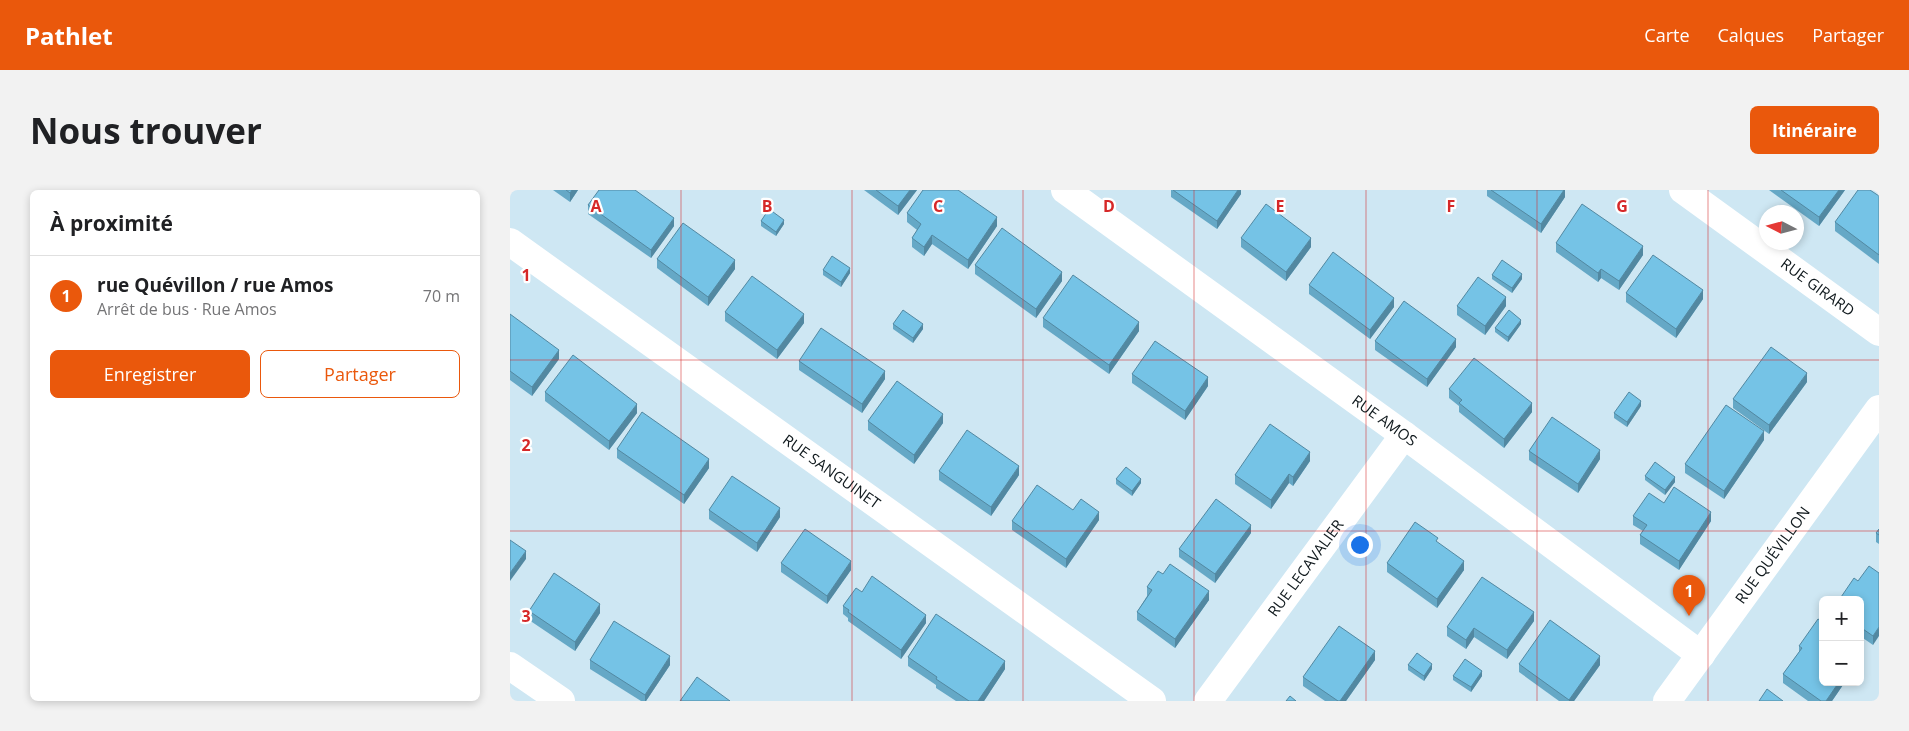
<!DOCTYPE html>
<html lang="fr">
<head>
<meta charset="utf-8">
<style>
	body { margin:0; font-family:"Open Sans",sans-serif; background:#f2f2f2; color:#202124 }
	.controls { position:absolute; right:15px; bottom:15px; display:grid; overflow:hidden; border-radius:8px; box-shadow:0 2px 8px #0003 }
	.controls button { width:45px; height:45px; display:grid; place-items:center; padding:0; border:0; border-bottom:1px solid #e0e0e0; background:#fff; color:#202124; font:25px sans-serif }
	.compass { position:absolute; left:1249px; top:15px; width:45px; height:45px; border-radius:50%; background:#fff; box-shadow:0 2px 8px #0003; rotate:276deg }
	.you { position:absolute; left:849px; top:354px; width:18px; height:18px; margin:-12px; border:4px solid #fff; border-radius:50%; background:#1a73e8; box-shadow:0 0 0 8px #1a73e833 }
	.badge { display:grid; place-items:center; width:32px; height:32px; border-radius:50%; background:#ea580c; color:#fff; font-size:16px; font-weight:700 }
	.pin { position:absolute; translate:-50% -41px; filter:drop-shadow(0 1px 2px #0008) }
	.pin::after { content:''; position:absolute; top:26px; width:18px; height:15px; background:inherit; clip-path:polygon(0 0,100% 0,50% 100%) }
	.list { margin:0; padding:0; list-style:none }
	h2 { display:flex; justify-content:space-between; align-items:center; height:65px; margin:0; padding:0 20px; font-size:21px }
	h2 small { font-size:16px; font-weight:400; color:#757577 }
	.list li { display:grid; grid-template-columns:32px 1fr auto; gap:15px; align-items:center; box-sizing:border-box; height:80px; padding:0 20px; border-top:1px solid #e0e0e0 }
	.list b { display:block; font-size:19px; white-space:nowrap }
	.list p { margin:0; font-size:16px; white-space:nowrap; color:#757577 }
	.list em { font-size:16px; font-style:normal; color:#757577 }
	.actions { display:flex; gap:10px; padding:15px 20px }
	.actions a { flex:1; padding:11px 0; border:1px solid #ea580c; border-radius:8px; text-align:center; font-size:18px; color:#ea580c }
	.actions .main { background:#ea580c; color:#fff }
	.map { position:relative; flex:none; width:1369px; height:511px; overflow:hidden; border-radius:8px }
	header { display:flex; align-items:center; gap:30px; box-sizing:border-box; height:70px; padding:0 25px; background:#ea580c; color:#fff }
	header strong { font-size:24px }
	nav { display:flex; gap:28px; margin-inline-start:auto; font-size:18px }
	.intro { display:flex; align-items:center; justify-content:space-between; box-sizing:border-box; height:120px; padding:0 30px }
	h1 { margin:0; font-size:35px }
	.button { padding:12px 22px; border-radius:8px; background:#ea580c; color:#fff; font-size:18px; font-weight:700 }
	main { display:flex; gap:30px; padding:0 30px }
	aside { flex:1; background:#fff; border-radius:8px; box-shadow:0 2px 8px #0003 }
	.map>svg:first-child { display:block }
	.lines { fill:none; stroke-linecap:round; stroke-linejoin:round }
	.minor { stroke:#fff; stroke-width:28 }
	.wall { fill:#65a8c6 }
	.shaded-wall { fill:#5288a1 }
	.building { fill:#75c3e6; stroke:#5288a1 }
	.grid { fill:none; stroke:#d62828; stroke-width:1; stroke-opacity:0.55 }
	.labels { text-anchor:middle; stroke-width:4.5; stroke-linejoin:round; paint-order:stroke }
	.street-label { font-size:15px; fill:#0f181c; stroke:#fff }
	.grid-label { font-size:16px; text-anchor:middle; font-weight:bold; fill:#d62828; stroke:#fff; stroke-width:4.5; stroke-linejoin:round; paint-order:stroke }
</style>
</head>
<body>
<header>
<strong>Pathlet</strong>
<nav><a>Carte</a><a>Calques</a><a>Partager</a></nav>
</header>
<div class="intro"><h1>Nous trouver</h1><a class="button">Itinéraire</a></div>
<main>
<aside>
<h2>À proximité<small></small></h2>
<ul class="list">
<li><span class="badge">1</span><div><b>rue Quévillon / rue Amos</b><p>Arrêt de bus · Rue Amos</p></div><em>70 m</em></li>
</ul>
<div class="actions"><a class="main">Enregistrer</a><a>Partager</a></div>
</aside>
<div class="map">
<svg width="1369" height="511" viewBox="0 0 1369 511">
	<rect width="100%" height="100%" fill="#cee7f3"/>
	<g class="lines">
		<!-- minor -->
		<g class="minor">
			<path id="s1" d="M555 0 894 245 1191 465"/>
			<path id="s2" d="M1173 0 1369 142"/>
			<path id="s3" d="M0 52 642 511"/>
			<path d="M0 476 51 511"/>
			<path id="s4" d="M698 511 894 245"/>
			<path id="s5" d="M1157 511 1369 219"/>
		</g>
	</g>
	<!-- wall -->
	<g class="wall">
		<path d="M43 0H68L60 12Z"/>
		<path d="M354 0H407L388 25Z"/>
		<path d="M661 0H731V4L707 39 661 7Z"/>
		<path d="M977 0H1055V7L1031 43 977 6Z"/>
		<path d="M1259 0H1335L1309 36Z"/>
		<path d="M1369 6V74L1325 41V32Z"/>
		<path d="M78 15 164 36 141 68 78 24Z"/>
		<path d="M397 23 487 36 458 79 422 54 414 66 402 57V48L407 40 397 32Z"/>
		<path d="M251 31 274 34 266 46 251 36Z"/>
		<path d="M731 48 801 57 776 91 731 57Z"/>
		<path d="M1046 53 1133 65 1109 100 1091 88 1088 92 1046 62Z"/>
		<path d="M147 69 225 79 198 116 147 78Z"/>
		<path d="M465 75 552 91 526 128 465 84Z"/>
		<path d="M313 80 340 83 331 97 313 85Z"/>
		<path d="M982 85 1012 89 1002 103 982 89Z"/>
		<path d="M799 95 884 117 860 149 799 104Z"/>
		<path d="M1116 103 1193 109 1166 148 1116 112Z"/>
		<path d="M947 116H996L975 145 947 125Z"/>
		<path d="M215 122 294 133 267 169 215 131Z"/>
		<path d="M0 124 49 169 22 206 0 190Z"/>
		<path d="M533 128 629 141 599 184 533 137Z"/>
		<path d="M383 134 413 139 403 153 383 139Z"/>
		<path d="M1011 134 998 152 985 142V138Z"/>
		<path d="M865 151 946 157 917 197 865 160Z"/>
		<path d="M289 171 375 189 352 223 289 180Z"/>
		<path d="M622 184 698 196 675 230 622 193Z"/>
		<path d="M1297 192 1259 244 1223 218V209Z"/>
		<path d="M939 199 1022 222 994 258 949 222V216L939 208Z"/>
		<path d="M35 202 127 223 99 260 35 211Z"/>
		<path d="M1131 216 1117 237 1104 228V223Z"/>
		<path d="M358 231 433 233 404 274 358 240Z"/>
		<path d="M1254 250 1214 309 1175 283V274Z"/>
		<path d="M107 259 199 278 174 314 107 268Z"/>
		<path d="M1019 261 1090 269 1068 303 1019 270Z"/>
		<path d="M800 271 783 296 779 293 761 319 725 294V285Z"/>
		<path d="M429 281 509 285 481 326 429 290Z"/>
		<path d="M1135 286 1165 292 1155 305 1135 290Z"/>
		<path d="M606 289 631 293 622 306 606 294Z"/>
		<path d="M1154 313 1201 331 1169 380 1130 354V345L1133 341 1123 335V326Z"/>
		<path d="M199 320 270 327 247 362 199 329Z"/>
		<path d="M589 330 556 378 502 340V331Z"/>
		<path d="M1369 339V354L1366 352V343Z"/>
		<path d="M741 343 705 393 669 367V359Z"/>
		<path d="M271 373 341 380 317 414 271 382Z"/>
		<path d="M877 373 954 380 927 418 877 382Z"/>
		<path d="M1369 383 1363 455 1350 446V410L1348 391Z"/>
		<path d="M637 397 699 410 665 458 627 430V422L637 406Z"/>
		<path d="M352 402 416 433 391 469 338 431V428L333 424V416Z"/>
		<path d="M19 421 90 423 65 461 19 430Z"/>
		<path d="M1024 431 997 469 964 447 956 459 937 446V437Z"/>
		<path d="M1289 456 1335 492 1322 511H1298L1273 493V484L1289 462Z"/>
		<path d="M398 467 495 479 474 511H446L426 498V495L398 476Z"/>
		<path d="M80 470 160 475 136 511H131L80 479Z"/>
		<path d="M865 470 836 511H815L793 496V487Z"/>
		<path d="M1009 474 1090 475 1064 511H1049L1009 482Z"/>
		<path d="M898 475 922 479 914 491 898 480Z"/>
		<path d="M943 486H972L961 502 943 490Z"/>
	</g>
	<!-- shaded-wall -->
	<g class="shaded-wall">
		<path d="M62 0H68L60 12V3Z"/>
		<path d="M400 0H407L388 25V16Z"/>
		<path d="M728 0H731V4L707 39V31Z"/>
		<path d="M1054 0H1055V7L1031 43V34Z"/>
		<path d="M1329 0H1335L1309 36V27Z"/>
		<path d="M487 27V36L458 79V70Z"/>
		<path d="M164 28V36L141 68V60Z"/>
		<path d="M274 30V34L266 46V42Z"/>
		<path d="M422 45V54L414 66V57Z"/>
		<path d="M801 48V57L776 91V82Z"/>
		<path d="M1133 56V65L1109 100V91Z"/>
		<path d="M225 70V79L198 116V107Z"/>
		<path d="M340 78V83L331 97V92Z"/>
		<path d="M1091 79V88L1088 92V83Z"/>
		<path d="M552 82V91L526 128V119Z"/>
		<path d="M1012 84V89L1002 103V98Z"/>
		<path d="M1193 100V109L1166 148V139Z"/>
		<path d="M996 107V116L975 145V136Z"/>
		<path d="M884 108V117L860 149V140Z"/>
		<path d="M294 124V133L267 169V160Z"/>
		<path d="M1011 130V134L998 152V147Z"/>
		<path d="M629 132V141L599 184V175Z"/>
		<path d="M413 134V139L403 153V148Z"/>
		<path d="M946 149V157L917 197V189Z"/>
		<path d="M49 160V169L22 206V197Z"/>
		<path d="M375 181V189L352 223V214Z"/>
		<path d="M1297 183V192L1259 244V235Z"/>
		<path d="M698 187V196L675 230V221Z"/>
		<path d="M1131 211V216L1117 237V232Z"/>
		<path d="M1022 213V222L994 258V249Z"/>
		<path d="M127 214V223L99 260V251Z"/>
		<path d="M433 224V233L404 274V265Z"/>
		<path d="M1254 241V250L1214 309V301Z"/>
		<path d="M1090 260V269L1068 303V294Z"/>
		<path d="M800 262V271L783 296V287Z"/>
		<path d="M199 269V278L174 314V305Z"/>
		<path d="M509 276V285L481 326V317Z"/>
		<path d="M779 284V293L761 319V310Z"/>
		<path d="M1165 287V292L1155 305V300Z"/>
		<path d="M631 289V293L622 306V301Z"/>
		<path d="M270 318V327L247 362V353Z"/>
		<path d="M589 322V330L556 378V369Z"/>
		<path d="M1201 322V331L1169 380V371Z"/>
		<path d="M741 335V343L705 393V384Z"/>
		<path d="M16 361V369L0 391V383Z"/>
		<path d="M341 371V380L317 414V406Z"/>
		<path d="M954 371V380L927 418V409Z"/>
		<path d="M699 401V410L665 458V449Z"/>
		<path d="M90 414V423L65 461V452Z"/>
		<path d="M1024 422V431L997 469V460Z"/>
		<path d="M416 425V433L391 469V460Z"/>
		<path d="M1369 437V446L1363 455V446Z"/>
		<path d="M964 438V447L956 459V450Z"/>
		<path d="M1352 460V469L1350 471V462Z"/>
		<path d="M865 461V470L836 511H830Z"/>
		<path d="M160 466V475L136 511H135V505Z"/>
		<path d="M1090 466V475L1064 511H1059V510Z"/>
		<path d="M495 471V479L474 511H468Z"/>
		<path d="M922 474V479L914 491V486Z"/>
		<path d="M972 481V486L961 502V497Z"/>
		<path d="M1329 492H1335L1322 511H1316Z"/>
	</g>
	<!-- building -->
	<g class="building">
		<path d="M56 0H62L60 3Z"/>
		<path d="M89 0H125L164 28 141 60 78 15Z"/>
		<path d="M366 0H400L388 16Z"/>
		<path d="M413 0H448L487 27 458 70 422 45 414 57 402 48 411 34 397 23Z"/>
		<path d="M663 0H728L707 31Z"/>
		<path d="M981 0H1054L1031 34Z"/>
		<path d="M1271 0H1329L1309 27Z"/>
		<path d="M1348 0H1360L1369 6V65L1325 32Z"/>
		<path d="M756 14 801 48 776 82 731 48Z"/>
		<path d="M1072 14 1133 56 1109 91 1091 79 1088 83 1046 53Z"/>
		<path d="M259 19 274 30 266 42 251 31Z"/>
		<path d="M173 33 225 70 198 107 147 69Z"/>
		<path d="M492 38 552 82 526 119 465 75Z"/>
		<path d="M823 62 884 108 860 140 799 95Z"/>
		<path d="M1143 65 1193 100 1166 139 1116 103Z"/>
		<path d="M322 66 340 78 331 92 313 80Z"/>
		<path d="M992 70 1012 84 1002 98 982 85Z"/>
		<path d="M563 85 629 132 599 175 533 128Z"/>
		<path d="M242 86 294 124 267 160 215 122Z"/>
		<path d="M968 87 996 107 975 136 947 116Z"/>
		<path d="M894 111 946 149 917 189 865 151Z"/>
		<path d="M393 120 413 134 403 148 383 134Z"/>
		<path d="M999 120 1011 130 998 147 985 138Z"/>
		<path d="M0 124 49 160 22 197 0 181Z"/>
		<path d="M311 138 375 181 352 214 289 171Z"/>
		<path d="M645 151 698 187 675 221 622 184Z"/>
		<path d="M1261 157 1297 183 1259 235 1223 209Z"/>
		<path d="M63 165 127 214 99 251 35 202Z"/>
		<path d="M964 168 1022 213 994 249 949 213 952 210 939 199Z"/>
		<path d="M387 191 433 224 404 265 358 231Z"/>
		<path d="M1119 202 1131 211 1117 232 1104 223Z"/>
		<path d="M1216 215 1254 241 1214 301 1175 274Z"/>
		<path d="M132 222 199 269 174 305 107 259Z"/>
		<path d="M1042 227 1090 260 1068 294 1019 261Z"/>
		<path d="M760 234 800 262 783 287 779 284 761 310 725 285Z"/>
		<path d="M457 240 509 276 481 317 429 281Z"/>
		<path d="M1145 272 1165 287 1155 300 1135 286Z"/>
		<path d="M616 277 631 289 622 301 606 289Z"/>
		<path d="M222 286 270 318 247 353 199 320Z"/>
		<path d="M527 295 563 320 571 309 589 322 556 369 502 331Z"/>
		<path d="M1164 297 1201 322 1169 371 1130 345 1137 335 1123 326 1139 303 1154 313Z"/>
		<path d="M706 309 741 335 705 384 669 359Z"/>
		<path d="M905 332 928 348 926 351 954 371 927 409 877 373Z"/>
		<path d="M295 339 341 371 317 406 271 373Z"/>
		<path d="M1369 339V345L1366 343Z"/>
		<path d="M0 350 16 361 0 383Z"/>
		<path d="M660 374 699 401 665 449 627 422 642 400 637 397 648 381 653 384Z"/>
		<path d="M1359 376 1369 383V437L1363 446 1350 437V410H1329L1344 388 1348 391Z"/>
		<path d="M44 383 90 414 65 452 19 421Z"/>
		<path d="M362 386 416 425 391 460 338 422 339 420 333 416 346 398 352 402Z"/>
		<path d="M972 387 1024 422 997 460 964 438 956 450 937 437Z"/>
		<path d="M426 424 495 471 468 511H459L426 489 427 487 398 467Z"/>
		<path d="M1308 429 1313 432V492H1329L1316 511H1311L1273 484 1292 458 1289 456Z"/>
		<path d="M1040 430 1090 466 1059 510 1009 474Z"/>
		<path d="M104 431 160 466 135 505 80 470Z"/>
		<path d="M829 436 865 461 830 511H828L793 487Z"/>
		<path d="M907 463 922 474 914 486 898 475Z"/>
		<path d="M955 469 972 481 961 497 943 486Z"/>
		<path d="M187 487 220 511H170Z"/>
		<path d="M1257 499 1273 511H1249Z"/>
		<path d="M780 506 786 511H776Z"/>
	</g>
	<!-- grid -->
	<path class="grid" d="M171 0V511M342 0V511M513 0V511M684 0V511M856 0V511M1027 0V511M1198 0V511M0 170H1369M0 341H1369"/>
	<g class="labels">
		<!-- street labels -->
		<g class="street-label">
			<text dy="5" stroke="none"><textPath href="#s2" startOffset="166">RUE GIRARD</textPath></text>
			<text dy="5" stroke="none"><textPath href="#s1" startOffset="394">RUE AMOS</textPath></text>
			<text dy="5" stroke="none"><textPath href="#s3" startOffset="395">RUE SANGUINET</textPath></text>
			<text dy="5" stroke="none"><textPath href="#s5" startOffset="180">RUE QUÉVILLON</textPath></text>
			<text dy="5" stroke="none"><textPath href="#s4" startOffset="165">RUE LECAVALIER</textPath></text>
		</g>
	</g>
	<g class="grid-label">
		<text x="86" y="22">A</text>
		<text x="257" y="22">B</text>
		<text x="428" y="22">C</text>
		<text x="599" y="22">D</text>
		<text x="770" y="22">E</text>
		<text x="941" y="22">F</text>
		<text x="1112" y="22">G</text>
		<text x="16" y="91">1</text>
		<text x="16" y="261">2</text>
		<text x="16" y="432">3</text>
	</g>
</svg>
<div class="controls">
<button>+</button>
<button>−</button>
</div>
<svg class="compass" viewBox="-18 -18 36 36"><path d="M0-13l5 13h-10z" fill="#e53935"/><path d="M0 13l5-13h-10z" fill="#757577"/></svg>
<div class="you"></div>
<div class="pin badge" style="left:1179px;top:426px">1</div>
</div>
</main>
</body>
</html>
